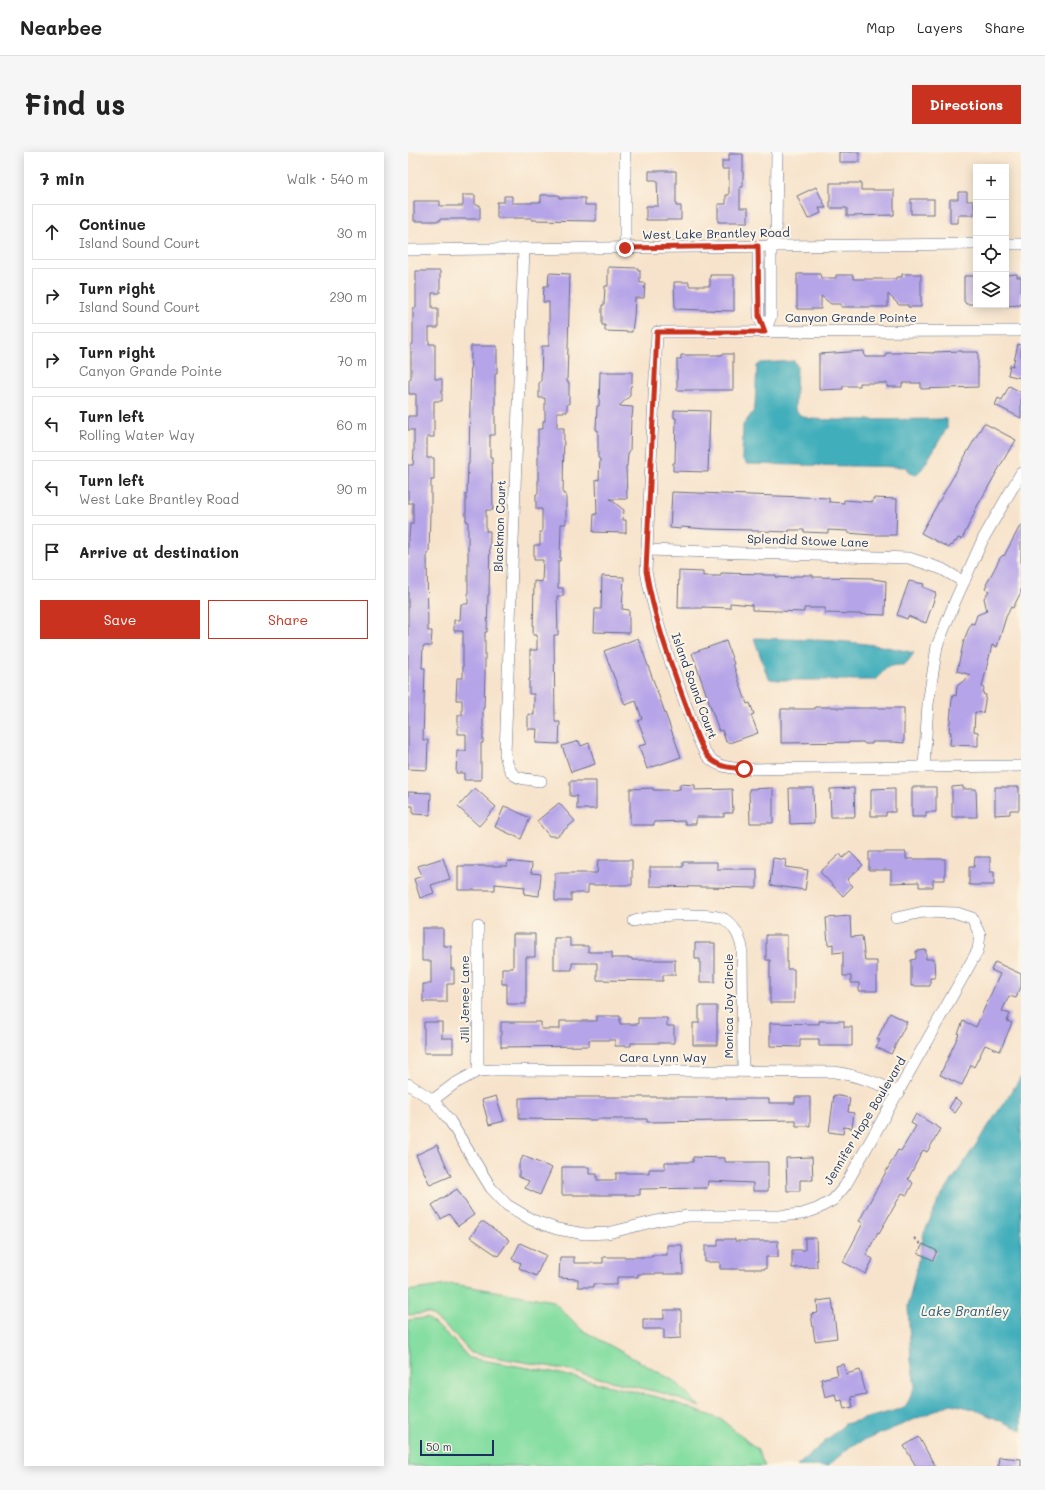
<!DOCTYPE html>
<html lang="en">
<head>
<meta charset="utf-8">
<style>
	body { margin:0; font-family:Mali,sans-serif; background:#f6f6f6; color:#222 }
	.controls { position:absolute; right:12px; top:12px; display:grid; overflow:hidden; border-radius:0px; box-shadow:0 2px 10px #0003 }
	.controls button { width:36px; height:36px; display:grid; place-items:center; padding:0; border:0; border-bottom:1px solid #e0e0e0; background:#fff; color:#222; font:20px sans-serif }
	.scale { position:absolute; left:12px; bottom:10px; width:74px; box-sizing:border-box; padding-left:4px; border:2px solid #1b2f5e; border-top:0; font-size:11px; line-height:14px; white-space:nowrap; color:#1b2f5e; -webkit-text-stroke:3px #fcf5e5; paint-order:stroke }
	.stop { position:absolute; width:12px; height:12px; margin:-9px; border:3px solid #c8321e; border-radius:50%; background:#fff }
	.stop.end { background:#c8321e; border-color:#fff; box-shadow:0 1px 4px #0008 }
	.list { margin:0; padding:0; list-style:none }
	h2 { display:flex; justify-content:space-between; align-items:center; height:52px; margin:0; padding:0 16px; font-size:17px }
	h2 small { font-size:13px; font-weight:400; color:#767676 }
	.list li { display:grid; grid-template-columns:26px 1fr auto; gap:12px; align-items:center; box-sizing:border-box; height:56px; margin:0 8px 8px; padding:0 8px; border:1px solid #e0e0e0; border-radius:0px }
	.list b { display:block; font-size:15px; white-space:nowrap }
	.list p { margin:0; font-size:13px; white-space:nowrap; color:#767676 }
	.list em { font-size:13px; font-style:normal; color:#767676 }
	.actions { display:flex; gap:8px; padding:12px 16px }
	.actions a { flex:1; padding:9px 0; border:1px solid #c8321e; border-radius:0px; text-align:center; font-size:14px; color:#c8321e }
	.actions .main { background:#c8321e; color:#fff }
	.icon { flex:none; width:22px; height:22px; fill:none; stroke:currentColor; stroke-width:2; stroke-linecap:round; stroke-linejoin:round }
	.map { position:relative; flex:none; width:613px; height:1314px; overflow:hidden; border-radius:0px }
	header { display:flex; align-items:center; gap:24px; box-sizing:border-box; height:56px; padding:0 20px; background:#fff; border-bottom:1px solid #e0e0e0 }
	header strong { font-size:19px }
	nav { display:flex; gap:22px; margin-inline-start:auto; font-size:14px }
	.intro { display:flex; align-items:center; justify-content:space-between; box-sizing:border-box; height:96px; padding:0 24px }
	h1 { margin:0; font-size:28px }
	.button { padding:10px 18px; border-radius:0px; background:#c8321e; color:#fff; font-size:14px; font-weight:700 }
	main { display:flex; gap:24px; padding:0 24px }
	aside { flex:1; background:#fff; border-radius:0px; box-shadow:0 2px 10px #0003 }
	.map>svg:first-child { display:block }
	.green { fill:#86dea2; stroke:#508680 }
	.water { fill:#3faebb; stroke:#2d6e8c }
	.building { fill:#b6a4e8 }
	.lines { fill:none; stroke-linecap:round; stroke-linejoin:round }
	.minor-casing { stroke:#686e84; stroke-width:12 }
	.path { stroke:#686e84; stroke-width:2; stroke-dasharray:3 3; stroke-linecap:butt }
	.minor { stroke:#fff; stroke-width:11 }
	.route { stroke:#c8321e; stroke-width:5 }
	.labels { text-anchor:middle; stroke-width:4; stroke-linejoin:round; paint-order:stroke }
	.street-label { font-size:12px; fill:#1b2f5e; stroke:#fcf5e5 }
	.water-label { font-size:13px; font-style:italic; fill:#285b7f; stroke:#fcf5e5 }
</style>
</head>
<body>
<header>
<strong>Nearbee</strong>
<nav><a>Map</a><a>Layers</a><a>Share</a></nav>
</header>
<div class="intro"><h1>Find us</h1><a class="button">Directions</a></div>
<main>
<aside>
<h2>7 min<small>Walk · 540 m</small></h2>
<ul class="list">
<li><svg class="icon" aria-label="ahead" viewBox="0 0 24 24"><path d="M12 20V5M6 11l6-6 6 6"/></svg><div><b>Continue</b><p>Island Sound Court</p></div><em>30 m</em></li>
<li><svg class="icon" aria-label="right" viewBox="0 0 24 24"><path d="M7 20v-9h11M14 6l5 5-5 5"/></svg><div><b>Turn right</b><p>Island Sound Court</p></div><em>290 m</em></li>
<li><svg class="icon" aria-label="right" viewBox="0 0 24 24"><path d="M7 20v-9h11M14 6l5 5-5 5"/></svg><div><b>Turn right</b><p>Canyon Grande Pointe</p></div><em>70 m</em></li>
<li><svg class="icon" aria-label="left" viewBox="0 0 24 24"><path d="M17 20v-9H6M10 6l-5 5 5 5"/></svg><div><b>Turn left</b><p>Rolling Water Way</p></div><em>60 m</em></li>
<li><svg class="icon" aria-label="left" viewBox="0 0 24 24"><path d="M17 20v-9H6M10 6l-5 5 5 5"/></svg><div><b>Turn left</b><p>West Lake Brantley Road</p></div><em>90 m</em></li>
<li><svg class="icon" aria-label="arrive" viewBox="0 0 24 24"><path d="M6 21V4h12l-3 4 3 4H6"/></svg><div><b>Arrive at destination</b></div></li>
</ul>
<div class="actions"><a class="main">Save</a><a>Share</a></div>
</aside>
<div class="map">
<svg width="613" height="1314" viewBox="0 0 613 1314">
	<rect width="100%" height="100%" fill="#fcf5e5"/>
	<filter id="ink" filterUnits="userSpaceOnUse"><feTurbulence type="fractalNoise" baseFrequency=".025" numOctaves="2"/><feDisplacementMap in="SourceGraphic" scale="8" xChannelSelector="R" yChannelSelector="G"/><feConvolveMatrix kernelMatrix="1 2 1 2 8 2 1 2 1" color-interpolation-filters="sRGB"/></filter>
	<filter id="wash" filterUnits="userSpaceOnUse"><feTurbulence type="fractalNoise" baseFrequency=".012" numOctaves="4" result="noise"/><feDisplacementMap in="SourceGraphic" scale="16" xChannelSelector="R" yChannelSelector="G"/><feGaussianBlur stdDeviation="0.9" result="paint"/><feColorMatrix in="noise" values="0 0 0 0 0 0 0 0 0 0 0 0 0 0 0 0 0 1.4 0 .05"/><feComposite in="paint" operator="in"/></filter>
	<g filter="url(#wash)">
		<rect width="100%" height="100%" fill="#f7e3cb"/>
		<!-- green -->
		<g class="green">
			<path d="M45 1132 145 1149 174 1178 268 1230 292 1255 258 1242 145 1215 63 1201 45 1181 22 1162 19 1161 0 1163V1139Z"/>
			<path d="M19 1166 42 1185 61 1206 144 1220 257 1247 314 1268 349 1297 357 1314H0V1168Z"/>
		</g>
		<!-- water -->
		<g class="water">
			<path d="M386 209 389 214 387 257 392 263 403 267 430 268 539 267V276L514 317 508 323 501 321 499 315 339 312 334 306 335 273 345 260 347 254 349 214 353 211Z"/>
			<path d="M346 486C399 488 453 487 506 501L497 513C480 513 479 514 468 528H370L362 527 359 523Z"/>
			<path d="M613 925V1278L566 1257 543 1252 443 1294 420 1314H389L437 1272 496 1256 501 1248 507 1234 503 1208 500 1154 516 1081 531 1048Z"/>
		</g>
		<g id="blocks">
			<!-- building -->
			<g class="building">
				<rect x="431" y="0" width="20" height="10"/>
				<path d="M321 2H335V35H332V56H340V70H310V52H318V43H321V17H314V9H321Z"/>
				<path d="M241 19H268V54H273V68H238V54H250L249 28H241Z"/>
				<path d="M422 31H453V38H486V63L439 64V56H422Z"/>
				<path d="M408 35 418 56H411L413 61 400 67 389 44Z"/>
				<path d="M550 40H559V49H566V63H550V71H542V47H550Z"/>
				<path d="M55 43H67V53H72V67H32V69H6V49H32V54H55Z"/>
				<path d="M133 43H151V46H177V53H188V69L124 68V66H89V50H96V44H104V51H124V50H133Z"/>
				<rect x="503" y="47" width="23" height="15"/>
				<path d="M200 115 230 116V118H232V131H237L236 146H227L226 164 224 180 197 179V173H194V153H196L197 134H200Z"/>
				<path d="M8 119H32V141H24V156H30V176H21V192H27V227H34V249H26V285H19V306H26V328H23V361H22L21 401H19L20 479H24L23 494H15L14 516H17L15 588H20L19 618 0 617V385H1L2 372H5V351H0V313H5L6 299V278H0V264H8V242H1V227H3V192H5V156H8Z"/>
				<path d="M141 121 162 122 159 230H161V252H159V260H149V276H156L155 342H158V372H153L152 409H150V436H155V444H149L150 483H146L147 570H152L151 592 128 591 129 577H120V562L126 563V542H121V527H122V498H129V483H125L126 429 134 430 135 408H126V393H132V380H134V357H128V342H130V277H135V269H137V246H131V230H133L134 194H141V150H135L136 134H140Z"/>
				<path d="M389 122H412L413 126H428V123H445V127H488V125H494V122H513V155H500V153H491L480 142V155H433V152H423L413 144V157H389Z"/>
				<path d="M609 122V125H613V153L598 154V123Z"/>
				<path d="M302 123H326V159L267 157 266 130H281V134H302Z"/>
				<path d="M556 124H568V152H558L556 149Z"/>
				<path d="M610 192 613 193V226L600 223 602 213 605 214Z"/>
				<path d="M63 194H89V222H87V283H82V305H84L85 358H78V379H82L81 443H80L79 480H77V522L76 556H75V591H73V628H56V621H48L49 599H58V582H50V563H54V548H48L49 526H55V479H46V468H52L53 452H60V369H58V342H59L60 312H61Z"/>
				<path d="M456 199 457 205H478V201H492V200L526 201V200L554 199V200H570V235L513 237V231H494V235H479V231H452V234H435V237L411 238V202Z"/>
				<path d="M314 202H325V238H269V207H273V203H314Z"/>
				<path d="M192 220H224V230L223 235H222V244L211 254 225 255 224 266H223L222 298 220 302 219 314H218L219 347H202L216 358 215 368H218V381L185 380 186 362H189L188 327 191 328 192 307 190 306V278H188L189 254H191Z"/>
				<path d="M601 234 613 240V266L587 253 590 246 594 248Z"/>
				<path d="M266 258 302 259 300 320 265 319V311H267L268 266H266Z"/>
				<path d="M576 271 608 288 604 295H603L566 360H567L554 387 550 386 548 390 547 389 544 394 542 393 541 396 513 381Z"/>
				<path d="M264 340 421 346V350L436 351V348L465 350V346L489 347 488 383H464L440 381V379L420 378V381L396 380V378H381V380L352 379H344V378L299 377 273 375V377L262 376Z"/>
				<path d="M613 372V440L605 456 603 455 598 465 589 495 584 493 574 535 576 536 575 542 578 543 575 561 567 560 566 579 570 580V594L542 593 543 580H541L544 547 545 543 548 544 549 534 563 523 549 519 556 488 563 471 566 472 569 463 579 459 576 446 581 439 577 437 579 433H578L592 406 595 403 596 404Z"/>
				<path d="M271 419 295 420V424H313V421L355 422V423H368V425L386 426V424H395V423H405V425L465 426V427L478 429 477 463 417 461V456H396V460L344 458V453L322 451V456L294 455V456H270Z"/>
				<path d="M194 424 216 425 214 457 221 458V481L186 480 187 457H193Z"/>
				<path d="M501 429 516 432 515 435 527 440V441L528 442 518 471 500 464 499 467 489 463Z"/>
				<path d="M230 486 273 605 239 617 231 594 239 592 230 569 234 567 228 549 217 553 196 499Z"/>
				<path d="M318 489 326 512H325L339 552 342 551 346 562 343 563 350 581 321 591 320 590H318L314 578 311 579 284 501Z"/>
				<path d="M407 555H429V556H496V591L486 590H464V592H457L455 590 373 591V557H407Z"/>
				<path d="M171 589 173 594 181 591 187 612 163 620 154 594Z"/>
				<path d="M162 629H188V657H169V644H162Z"/>
				<path d="M272 632 287 633V638L324 637 325 661H316V665H288V672H277V669L246 670V673H222V637L245 636V638H267L272 637Z"/>
				<path d="M555 634V637H568L569 665H544V635Z"/>
				<path d="M504 635H528V660H518V665H504Z"/>
				<path d="M587 635H611V658H602V662L587 663Z"/>
				<path d="M67 636 88 655 71 674 50 655Z"/>
				<path d="M365 636V671H342L341 637Z"/>
				<path d="M381 636H405L406 671 382 672Z"/>
				<path d="M446 636 447 665H423L422 637Z"/>
				<path d="M487 636V660H478V664H463V637Z"/>
				<path d="M0 640 23 641 22 663 5 662V654H0Z"/>
				<path d="M151 651 167 669 149 684H141L129 669Z"/>
				<path d="M96 655H99L122 666 113 687 87 675Z"/>
				<path d="M442 700 455 713 439 728 445 734 435 744 412 720 432 702 435 706Z"/>
				<path d="M461 700H498V707H537V728H525V735H511V730L483 731V718H461Z"/>
				<path d="M567 705H582V720H586V733H561V715H566Z"/>
				<path d="M35 706 42 727 23 733 26 741 12 746 6 727 14 724 10 714Z"/>
				<path d="M365 706 378 708 377 715 400 718 397 738 362 733Z"/>
				<path d="M190 708H224V733H180V741H163V749H147V721H189Z"/>
				<path d="M100 709 124 712 123 721 133 722 131 744 116 742 117 735 87 732V738H50V714H99Z"/>
				<path d="M275 710H309V717H349V736L242 734V715H275Z"/>
				<path d="M442 764 443 785 454 784 457 809H469V839H451V831H443V824H435V800L425 801V792L420 793 418 766Z"/>
				<path d="M14 776H35V794H43V817H46V832H39V850H15V832H23V809H14Z"/>
				<path d="M105 782H127V805H118V852H99V832H94V816H105Z"/>
				<path d="M358 783H379V817H386V851H362V808H358Z"/>
				<path d="M146 786H162V794H180V800H204V806H224V808H267V823H255V829L189 828V811H164V818H146Z"/>
				<path d="M287 791H307V830H292V807H287Z"/>
				<path d="M518 798V807H526L527 826H522V834H503V808L508 807V799Z"/>
				<path d="M587 810 613 822V835L608 846 601 844 594 859 602 862 599 869 604 871 592 899 577 893 566 915 563 913 554 933 532 923 551 882H550L555 869 568 875 592 822 583 818Z"/>
				<path d="M291 854H309V893H285V871H291Z"/>
				<path d="M482 861 499 870 483 902 468 895 472 888 469 887Z"/>
				<path d="M189 864H212V872H230V866H259V874H266V891H223V894H207V888H181V894L93 895V870H133V877H152V869H189Z"/>
				<path d="M411 869H436V875H444V894H411V887H392V895L362 894V871L411 872Z"/>
				<path d="M16 870H34V886H45V901H16Z"/>
				<path d="M426 943 442 946 440 960 446 961 444 976 436 975 435 982 421 980Z"/>
				<path d="M88 944 96 969 81 973 74 948Z"/>
				<path d="M154 945H318V947H361V951H387V945H402V974H388V968L239 970V967H190V968L111 967V946Z"/>
				<path d="M547 946 554 951 547 961 541 956Z"/>
				<path d="M508 962 533 977 519 1000 515 998 500 1027 505 1031 499 1043 494 1041 471 1081 470 1080 458 1103 465 1107 458 1122 435 1110 455 1071 451 1069 490 998 493 999 508 974 503 971Z"/>
				<path d="M29 993 43 1024 22 1033 8 1003Z"/>
				<path d="M115 1004 144 1016 132 1043 117 1036 121 1029 111 1025V1012Z"/>
				<path d="M285 1005 317 1006V1010H360V1039H345V1031L300 1029 299 1036 232 1037V1043H154V1015H181V1022H189V1028H208V1021H241V1017H257V1010H285Z"/>
				<path d="M404 1005 405 1028H392V1039H379L378 1006Z"/>
				<path d="M49 1037 66 1063 50 1074 41 1062 33 1067 24 1053Z"/>
				<path d="M73 1070H76L101 1088 90 1104 62 1085Z"/>
				<path d="M397 1086H408L409 1115 384 1116V1098H397Z"/>
				<path d="M310 1087H327V1089H370V1105H358V1117H312V1110H297V1094H310Z"/>
				<path d="M112 1091 138 1103 128 1124 111 1116 113 1111 104 1107Z"/>
				<path d="M515 1092 529 1099 525 1108 510 1101Z"/>
				<path d="M259 1093H274L275 1122H230V1125H209V1132H185V1135H170V1127L151 1126 152 1105H166V1111H195V1105H243V1103H259Z"/>
				<path d="M424 1147 429 1186 407 1189 403 1162 410 1161 409 1149Z"/>
				<path d="M256 1158H273V1186L256 1187V1177H235V1167H256Z"/>
				<path d="M436 1212 438 1222 452 1218 458 1242 443 1245 445 1255 436 1257 434 1248 429 1249 427 1242 417 1245 413 1227 430 1223 428 1214Z"/>
				<path d="M511 1285 527 1314H508L496 1294Z"/>
				<path d="M591 1305 613 1307V1314H590Z"/>
			</g>
		</g>
	</g>
	<g filter="url(#ink)">
		<use href="#blocks" fill-opacity="0" stroke="#686e84" stroke-width="1"/>
		<g class="lines">
			<defs>
				<g id="minor">
					<path d="M598 92H613"/>
					<path d="M350 94 351 164 357 180 363 164V94L368 81 369 0"/>
					<path d="M116 96 97 602C102 628 109 626 133 629"/>
					<path d="M217 96V0"/>
					<path d="M0 98 568 92"/>
					<path d="M613 179 249 180 238 419C246 465 261 507 277 551 283 566 289 589 298 602 307 615 322 616 336 617L613 614"/>
					<path d="M239 398 501 406 534 417 556 430"/>
					<path d="M516 615 520 552 529 494 548 447 575 387 613 321"/>
					<path d="M226 769C234 767 242 765 251 764 263 763 306 761 316 767 327 774 331 784 334 795L335 919"/>
					<path d="M70 919V775"/>
					<path d="M0 932 25 948 42 969 83 1036 99 1053 124 1068 149 1077 177 1082 200 1081 252 1068 280 1064H371L394 1062 409 1057 425 1048 437 1034 570 798 572 783 564 766 549 761 515 760 488 766"/>
					<path d="M25 948 46 932 70 919 87 918 427 920C451 924 469 930 491 941"/>
				</g>
			</defs>
			<!-- minor casing -->
			<use href="#minor" class="minor-casing"/>
			<!-- path -->
			<path class="path" d="M506 1086 514 1093"/>
			<!-- minor -->
			<use href="#minor" class="minor"/>
		</g>
	</g>
	<g class="lines" filter="url(#ink)">
		<!-- route -->
		<path class="route" d="M217 96 350 94 351 164 357 180H249L238 419C246 465 261 507 277 551 283 566 289 589 298 602 307 615 322 616 336 617"/>
	</g>
	<g class="labels">
		<!-- street labels -->
		<g class="street-label">
			<text transform="translate(308 82) rotate(-1)" y="4">West Lake Brantley Road</text>
			<text x="443" y="170">Canyon Grande Pointe</text>
			<text transform="translate(92 374) rotate(-88)" y="4">Blackmon Court</text>
			<text transform="translate(400 389) rotate(2)" y="4">Splendid Stowe Lane</text>
			<text transform="translate(286 534) rotate(70)" y="4">Island Sound Court</text>
			<text transform="translate(57 847) rotate(-90)" y="4">Jill Jenee Lane</text>
			<text transform="translate(321 854) rotate(-90)" y="4">Monica Joy Circle</text>
			<text x="255" y="910">Cara Lynn Way</text>
			<text transform="translate(457 969) rotate(-59)" y="4">Jennifer Hope Boulevard</text>
		</g>
		<!-- water labels -->
		<g class="water-label">
			<text x="557" y="1164">Lake Brantley</text>
		</g>
	</g>
</svg>
<div class="controls">
<button>+</button>
<button>−</button>
<button><svg class="icon" aria-label="locate" viewBox="0 0 24 24"><circle cx="12" cy="12" r="6"/><path d="M12 2v4M12 18v4M2 12h4M18 12h4"/></svg></button>
<button><svg class="icon" aria-label="layers" viewBox="0 0 24 24"><path d="M12 4l9 5-9 5-9-5zM3 14l9 5 9-5"/></svg></button>
</div>
<div class="scale">50 m</div>
<div class="stop" style="left:336px;top:617px"></div>
<div class="stop end" style="left:217px;top:96px"></div>
</div>
</main>
</body>
</html>
